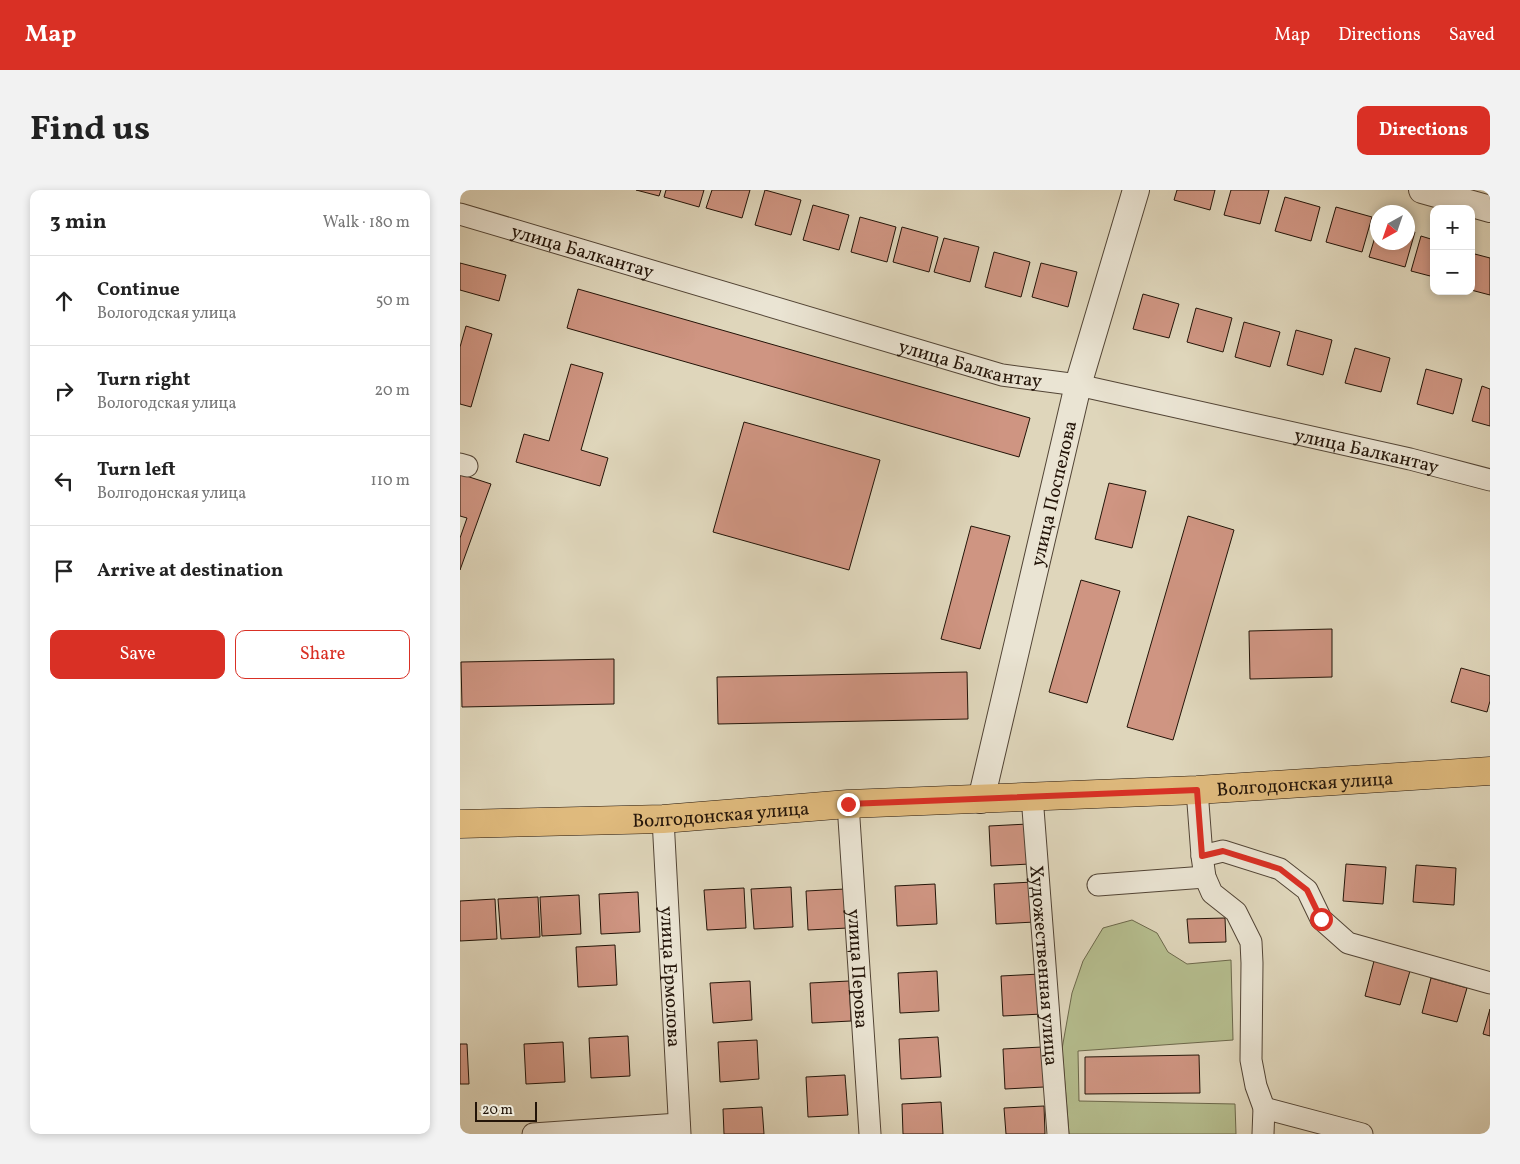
<!DOCTYPE html>
<html lang="en">
<head>
<meta charset="utf-8">
<style>
	body { margin:0; font-family:Vollkorn,serif; background:#f2f2f2; color:#222 }
	.controls { position:absolute; right:15px; top:15px; display:grid; overflow:hidden; border-radius:10px; box-shadow:0 2px 8px #0003 }
	.controls button { width:45px; height:45px; display:grid; place-items:center; padding:0; border:0; border-bottom:1px solid #e0e0e0; background:#fff; color:#222; font:25px sans-serif }
	.compass { position:absolute; left:910px; top:15px; width:45px; height:45px; border-radius:50%; background:#fff; box-shadow:0 2px 8px #0003; rotate:220deg }
	.scale { position:absolute; left:15px; bottom:12px; width:62px; box-sizing:border-box; padding-left:5px; border:2px solid #231408; border-top:0; font-size:14px; line-height:18px; white-space:nowrap; color:#231408; -webkit-text-stroke:4px #eae4d3; paint-order:stroke }
	.stop { position:absolute; width:15px; height:15px; margin:-11px; border:4px solid #d93025; border-radius:50%; background:#fff }
	.stop.end { background:#d93025; border-color:#fff; box-shadow:0 1px 5px #0008 }
	.list { margin:0; padding:0; list-style:none }
	h2 { display:flex; justify-content:space-between; align-items:center; height:65px; margin:0; padding:0 20px; font-size:21px }
	h2 small { font-size:16px; font-weight:400; color:#767676 }
	.list li { display:grid; grid-template-columns:32px 1fr auto; gap:15px; align-items:center; box-sizing:border-box; height:90px; padding:0 20px; border-top:1px solid #e0e0e0 }
	.list b { display:block; font-size:19px; white-space:nowrap }
	.list p { margin:0; font-size:16px; white-space:nowrap; color:#767676 }
	.list em { font-size:16px; font-style:normal; color:#767676 }
	.actions { display:flex; gap:10px; padding:15px 20px }
	.actions a { flex:1; padding:11px 0; border:1px solid #d93025; border-radius:10px; text-align:center; font-size:18px; color:#d93025 }
	.actions .main { background:#d93025; color:#fff }
	.icon { flex:none; width:28px; height:28px; fill:none; stroke:currentColor; stroke-width:2; stroke-linecap:round; stroke-linejoin:round }
	.map { position:relative; flex:none; width:1030px; height:944px; overflow:hidden; border-radius:10px }
	header { display:flex; align-items:center; gap:30px; box-sizing:border-box; height:70px; padding:0 25px; background:#d93025; color:#fff }
	header strong { font-size:24px }
	nav { display:flex; gap:28px; margin-inline-start:auto; font-size:18px }
	.intro { display:flex; align-items:center; justify-content:space-between; box-sizing:border-box; height:120px; padding:0 30px }
	h1 { margin:0; font-size:35px }
	.button { padding:12px 22px; border-radius:10px; background:#d93025; color:#fff; font-size:18px; font-weight:700 }
	main { display:flex; gap:30px; padding:0 30px }
	aside { flex:1; background:#fff; border-radius:10px; box-shadow:0 2px 8px #0003 }
	.map>svg:first-child { display:block }
	.green { fill:#b5bd8e; stroke:#6c684b }
	.building { fill:#cf9582; stroke:#231408 }
	.lines { fill:none; stroke-linecap:round; stroke-linejoin:round }
	.minor-casing { stroke:#524435; stroke-width:23 }
	.tertiary-casing { stroke:#524435; stroke-width:28 }
	.primary-casing { stroke:#231408; stroke-width:29 }
	.minor { stroke:#eae4d3; stroke-width:21 }
	.tertiary { stroke:#eae4d3; stroke-width:26 }
	.primary { stroke:#e0bb7e; stroke-width:28 }
	.route { stroke:#d93025; stroke-width:6 }
	.labels { text-anchor:middle; stroke-width:4.5; stroke-linejoin:round; paint-order:stroke }
	.street-label { font-size:19px; fill:#231408; stroke:#eae4d3 }
</style>
</head>
<body>
<header>
<strong>Map</strong>
<nav><a>Map</a><a>Directions</a><a>Saved</a></nav>
</header>
<div class="intro"><h1>Find us</h1><a class="button">Directions</a></div>
<main>
<aside>
<h2>3 min<small>Walk · 180 m</small></h2>
<ul class="list">
<li><svg class="icon" aria-label="ahead" viewBox="0 0 24 24"><path d="M12 20V5M6 11l6-6 6 6"/></svg><div><b>Continue</b><p>Вологодская улица</p></div><em>50 m</em></li>
<li><svg class="icon" aria-label="right" viewBox="0 0 24 24"><path d="M7 20v-9h11M14 6l5 5-5 5"/></svg><div><b>Turn right</b><p>Вологодская улица</p></div><em>20 m</em></li>
<li><svg class="icon" aria-label="left" viewBox="0 0 24 24"><path d="M17 20v-9H6M10 6l-5 5 5 5"/></svg><div><b>Turn left</b><p>Волгодонская улица</p></div><em>110 m</em></li>
<li><svg class="icon" aria-label="arrive" viewBox="0 0 24 24"><path d="M6 21V4h12l-3 4 3 4H6"/></svg><div><b>Arrive at destination</b></div></li>
</ul>
<div class="actions"><a class="main">Save</a><a>Share</a></div>
</aside>
<div class="map">
<svg width="1030" height="944" viewBox="0 0 1030 944">
	<rect width="100%" height="100%" fill="#dfd6bb"/>
	<filter id="stains"><feTurbulence type="fractalNoise" baseFrequency=".004" numOctaves="4"/><feColorMatrix values="0 0 0 0 .2 0 0 0 0 .09 0 0 0 0 .02 0 0 0 .5 -.17"/></filter>
	<radialGradient id="worn" r=".72"><stop offset=".6" stop-color="#630" stop-opacity="0"/><stop offset="1" stop-color="#630" stop-opacity=".3"/></radialGradient>
	<!-- green -->
	<path class="green" d="M672 730 697 743 708 762 727 774 771 770 773 850 618 861 619 911 775 914 776 944H609L602 859 612 803 623 771 643 738Z"/>
	<!-- building -->
	<g class="building">
		<path d="M176 0H201L199 6Z"/>
		<path d="M206 0H244L239 17 204 7Z"/>
		<path d="M252 0H290L282 28 246 18Z"/>
		<path d="M305 0 341 10 331 45 295 35Z"/>
		<path d="M717 0H755L750 20 714 10Z"/>
		<path d="M771 0H809L800 34 764 25Z"/>
		<path d="M825 7 860 17 851 51 815 41Z"/>
		<path d="M353 15 389 25 379 60 343 50Z"/>
		<path d="M876 17 912 27 902 62 866 52Z"/>
		<path d="M400 27 436 37 427 72 391 62Z"/>
		<path d="M442 37 478 47 469 82 433 72Z"/>
		<path d="M918 37V52H948V40L955 42 945 77 909 67Z"/>
		<path d="M961 46 974 50V87L951 81Z"/>
		<path d="M484 48 519 57 510 92 474 82Z"/>
		<path d="M534 62 570 72 561 107 525 97Z"/>
		<path d="M1011 63 1030 68V105L1011 100Z"/>
		<path d="M0 73 46 85 39 111 0 100Z"/>
		<path d="M581 73 617 82 608 117 572 107Z"/>
		<path d="M118 99 570 228 559 267 107 138Z"/>
		<path d="M683 104 719 114 709 148 673 139Z"/>
		<path d="M736 118 772 128 763 162 727 152Z"/>
		<path d="M784 132 820 142 810 177 775 167Z"/>
		<path d="M6 136 32 144 11 217 0 214V157Z"/>
		<path d="M836 140 872 150 863 185 827 175Z"/>
		<path d="M895 158 930 168 921 202 885 193Z"/>
		<path d="M111 174 143 183 121 260 148 268 140 296 56 272 64 244 89 251Z"/>
		<path d="M966 179 1002 189 993 224 957 214Z"/>
		<path d="M1022 196 1030 199V236L1012 231Z"/>
		<path d="M284 232 420 270 389 380 253 342Z"/>
		<path d="M0 284 31 294 0 380V348L7 328 0 326Z"/>
		<path d="M649 293 686 301 672 358 635 349Z"/>
		<path d="M728 326 774 340 713 550 667 537Z"/>
		<path d="M511 336 550 346 520 459 481 449Z"/>
		<path d="M621 390 660 401 627 513 589 502Z"/>
		<path d="M872 439V487L790 489 789 441Z"/>
		<path d="M154 469V514L2 517 1 472Z"/>
		<path d="M1001 478 1030 486V511L1027 522 991 512Z"/>
		<path d="M507 482 508 529 258 534 257 487Z"/>
		<path d="M568 634 570 674 531 676 529 636Z"/>
		<path d="M886 674 926 677 923 714 883 711Z"/>
		<path d="M956 675 996 678 994 715 953 712Z"/>
		<path d="M573 692 575 732 536 734 534 694Z"/>
		<path d="M475 694 477 734 437 736 435 696Z"/>
		<path d="M331 697 333 737 294 739 291 699Z"/>
		<path d="M284 698 286 738 247 740 244 700Z"/>
		<path d="M385 699 388 738 348 740 346 701Z"/>
		<path d="M178 702 180 742 141 744 139 704Z"/>
		<path d="M119 705 121 744 82 746 80 707Z"/>
		<path d="M78 707 80 747 41 749 38 709Z"/>
		<path d="M35 709 37 749 0 751V711Z"/>
		<path d="M765 728 766 752 729 753 727 729Z"/>
		<path d="M155 755 157 795 118 797 116 757Z"/>
		<path d="M914 771 950 781 940 815 905 806Z"/>
		<path d="M477 781 479 821 440 823 438 783Z"/>
		<path d="M580 784 582 824 543 826 541 786Z"/>
		<path d="M971 788 1007 798 997 832 962 823Z"/>
		<path d="M290 791 292 830 253 833 250 793Z"/>
		<path d="M389 791 391 831 352 833 350 793Z"/>
		<path d="M1030 819V846L1023 844Z"/>
		<path d="M168 846 170 886 131 888 129 848Z"/>
		<path d="M478 847 481 887 441 889 439 849Z"/>
		<path d="M297 850 299 889 260 892 258 852Z"/>
		<path d="M103 852 105 892 66 894 64 854Z"/>
		<path d="M0 854H7L9 894H0Z"/>
		<path d="M582 857 584 897 545 899 543 859Z"/>
		<path d="M739 865 740 903 625 904V867Z"/>
		<path d="M385 885 388 925 348 927 346 887Z"/>
		<path d="M481 912 483 944H443L442 914Z"/>
		<path d="M584 916 585 944H546L544 918Z"/>
		<path d="M302 917 304 944H264L263 919Z"/>
	</g>
	<g class="lines">
		<defs>
			<g id="minor">
				<path id="s1" d="M0 24 542 185 618 195 950 269 1030 290"/>
				<path d="M0 274 7 276"/>
				<path d="M737 600 742 666 763 661 820 679 847 700 861 729 888 753 1030 793"/>
				<path id="s2" d="M572 606 598 944"/>
				<path id="s3" d="M388 614 410 944"/>
				<path id="s4" d="M203 629 220 944"/>
				<path d="M742 666 745 687 752 703 776 722 791 752 792 773 791 870 796 896 804 918 803 944"/>
				<path d="M638 695 745 687"/>
				<path d="M804 918 902 944"/>
				<path d="M73 944 219 934"/>
			</g>
			<g id="tertiary">
				<path d="M962 0 1030 19"/>
				<path id="s5" d="M521 610 618 195 676 0"/>
			</g>
			<g id="primary">
				<path id="s6" d="M0 634 203 629 388 614 737 600 1030 581"/>
			</g>
		</defs>
		<!-- minor casing -->
		<use href="#minor" class="minor-casing"/>
		<!-- tertiary casing -->
		<use href="#tertiary" class="tertiary-casing"/>
		<!-- primary casing -->
		<use href="#primary" class="primary-casing"/>
		<!-- minor -->
		<use href="#minor" class="minor"/>
		<!-- tertiary -->
		<use href="#tertiary" class="tertiary"/>
		<!-- primary -->
		<use href="#primary" class="primary"/>
	</g>
	<g class="lines">
		<!-- route -->
		<path class="route" d="M388 614 737 600 742 666 763 661 820 679 847 700 861 729"/>
	</g>
	<g class="labels">
		<!-- street labels -->
		<g class="street-label">
			<text dy="7" stroke="none"><textPath href="#s1" startOffset="128">улица Балкантау</textPath></text>
			<text dy="7" stroke="none"><textPath href="#s1" startOffset="532">улица Балкантау</textPath></text>
			<text dy="7" stroke="none"><textPath href="#s1" startOffset="938">улица Балкантау</textPath></text>
			<text dy="7" stroke="none"><textPath href="#s5" startOffset="315">улица Поспелова</textPath></text>
			<text dy="7" stroke="none"><textPath href="#s6" startOffset="846">Волгодонская улица</textPath></text>
			<text dy="7" stroke="none"><textPath href="#s6" startOffset="261">Волгодонская улица</textPath></text>
			<text dy="7" stroke="none"><textPath href="#s2" startOffset="170">Художественная улица</textPath></text>
			<text dy="7" stroke="none"><textPath href="#s3" startOffset="165">улица Перова</textPath></text>
			<text dy="7" stroke="none"><textPath href="#s4" startOffset="158">улица Ермолова</textPath></text>
		</g>
	</g>
	<rect width="100%" height="100%" filter="url(#stains)"/>
	<rect width="100%" height="100%" fill="url(#worn)"/>
</svg>
<div class="controls">
<button>+</button>
<button>−</button>
</div>
<svg class="compass" viewBox="-18 -18 36 36"><path d="M0-13l5 13h-10z" fill="#e53935"/><path d="M0 13l5-13h-10z" fill="#767676"/></svg>
<div class="scale">20 m</div>
<div class="stop" style="left:861px;top:729px"></div>
<div class="stop end" style="left:388px;top:614px"></div>
</div>
</main>
</body>
</html>
